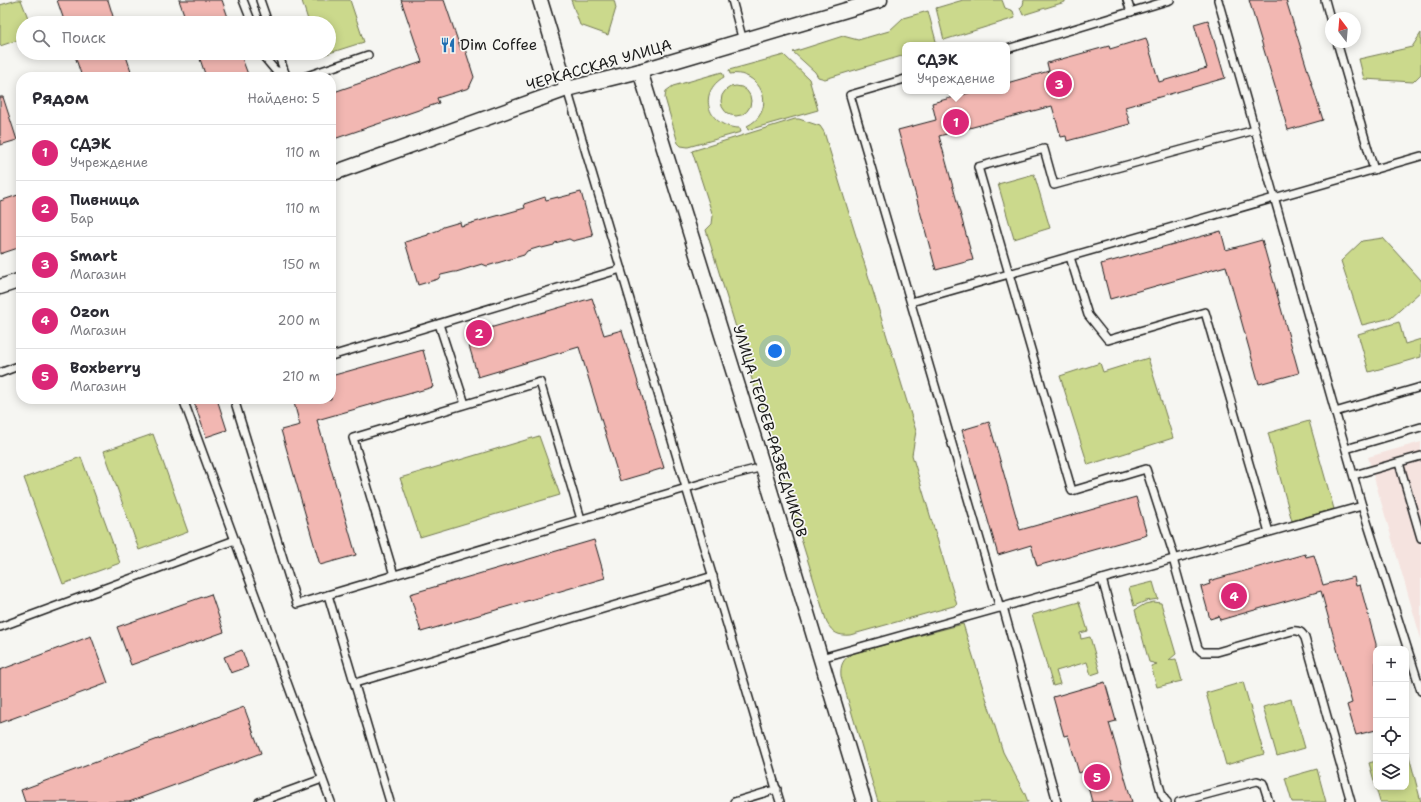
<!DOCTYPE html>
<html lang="ru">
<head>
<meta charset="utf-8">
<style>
	body { margin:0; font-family:"Shantell Sans",sans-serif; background:#f2f2f3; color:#2b2b33 }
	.controls { position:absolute; right:12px; bottom:12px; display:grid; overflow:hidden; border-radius:8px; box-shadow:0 2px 10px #0003 }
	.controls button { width:36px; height:36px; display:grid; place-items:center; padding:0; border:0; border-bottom:1px solid #e1e1e2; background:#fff; color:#2b2b33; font:20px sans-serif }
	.compass { position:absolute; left:1325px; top:12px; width:36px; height:36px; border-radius:50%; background:#fff; box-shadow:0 2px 10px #0003; rotate:344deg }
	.you { position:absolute; left:775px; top:351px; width:14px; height:14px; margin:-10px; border:3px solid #fff; border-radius:50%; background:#1a73e8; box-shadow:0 0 0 6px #1a73e833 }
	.badge { display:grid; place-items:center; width:26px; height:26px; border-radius:50%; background:#db2777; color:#fff; font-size:13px; font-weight:700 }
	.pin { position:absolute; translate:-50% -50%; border:2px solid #fff; box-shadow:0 1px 4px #0006 }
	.popup { position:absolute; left:902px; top:42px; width:108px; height:52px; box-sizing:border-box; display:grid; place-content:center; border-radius:8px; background:#fff; filter:drop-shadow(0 1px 3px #0005); font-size:13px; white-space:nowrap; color:#7c7c81 }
	.popup b { font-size:15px; color:#2b2b33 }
	.popup::after { content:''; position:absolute; left:50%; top:100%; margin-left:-8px; border:8px solid transparent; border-top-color:#fff }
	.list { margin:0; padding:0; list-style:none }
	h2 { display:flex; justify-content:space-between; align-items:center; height:52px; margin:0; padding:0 16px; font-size:17px }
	h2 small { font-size:13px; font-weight:400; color:#7c7c81 }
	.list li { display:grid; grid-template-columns:26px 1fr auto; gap:12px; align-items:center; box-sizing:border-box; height:56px; padding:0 16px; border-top:1px solid #e1e1e2 }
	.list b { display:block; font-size:15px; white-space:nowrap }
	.list p { margin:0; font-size:13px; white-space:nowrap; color:#7c7c81 }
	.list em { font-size:13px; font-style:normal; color:#7c7c81 }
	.icon { flex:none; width:22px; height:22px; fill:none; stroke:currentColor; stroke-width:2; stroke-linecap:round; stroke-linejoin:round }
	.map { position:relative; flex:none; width:1421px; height:802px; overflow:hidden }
	.search { position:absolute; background:#fff; box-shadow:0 2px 10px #0003; left:16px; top:16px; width:320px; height:44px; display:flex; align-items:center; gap:10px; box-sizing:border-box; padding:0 14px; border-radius:22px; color:#7c7c81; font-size:15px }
	.panel { position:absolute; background:#fff; box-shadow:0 2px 10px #0003; left:16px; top:72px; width:320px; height:332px; border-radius:16px }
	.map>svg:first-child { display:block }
	.built { fill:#f5e3df }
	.green { fill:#cbd98c; stroke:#747a54 }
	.building { fill:#f2b7b2; stroke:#1c1c1c }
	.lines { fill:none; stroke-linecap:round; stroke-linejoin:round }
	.service-casing { stroke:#1c1c1c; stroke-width:10 }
	.minor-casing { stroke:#1c1c1c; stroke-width:17 }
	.service { stroke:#f6f6f2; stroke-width:7 }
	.minor { stroke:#f6f6f2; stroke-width:14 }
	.labels { text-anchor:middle; stroke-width:3.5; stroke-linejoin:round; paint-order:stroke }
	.poi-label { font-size:15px; fill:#1c1c1c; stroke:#f6f6f2; text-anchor:start }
	.street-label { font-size:15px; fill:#1c1c1c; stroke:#f6f6f2 }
</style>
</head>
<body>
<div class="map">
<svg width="1421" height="802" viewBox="0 0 1421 802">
	<rect width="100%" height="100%" fill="#f6f6f2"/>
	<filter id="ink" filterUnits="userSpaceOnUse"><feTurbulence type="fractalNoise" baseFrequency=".025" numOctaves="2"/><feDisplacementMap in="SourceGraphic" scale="8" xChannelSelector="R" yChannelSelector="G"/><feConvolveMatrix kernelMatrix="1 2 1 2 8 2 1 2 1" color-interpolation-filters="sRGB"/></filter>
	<g filter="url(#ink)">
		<!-- built -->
		<path class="built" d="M1421 442V639L1368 457Z"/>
		<!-- green -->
		<g class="green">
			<path d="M17 0H21L30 23H23V43L18 40 0 46V5Z"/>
			<path d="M306 0H350L364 42 320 56 319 53H329V23H309L302 1Z"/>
			<path d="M571 0H614L616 8 608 35 580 25Z"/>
			<path d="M963 0H1002L1005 8 1013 11 1015 18 944 40 936 8Z"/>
			<path d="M1024 0H1065V2L1023 15 1020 8 1023 5Z"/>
			<path d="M928 11 937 45H905V55L825 79 818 77 815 72 793 52 843 36 858 40 889 31 903 18Z"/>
			<path d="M1421 33V74L1413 82 1364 79 1359 59 1412 47Z"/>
			<path d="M784 55 809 79 818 110 748 130 747 126C753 123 758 119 761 113 771 93 752 70 730 74L729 70Z"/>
			<path d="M722 72 724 77C696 93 708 128 740 128L741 132 688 147 681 146 678 143 665 98 666 91 673 86Z"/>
			<circle cx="736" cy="101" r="15"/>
			<path d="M795 119H799L820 126 824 132 916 431 912 455 957 605 850 635C838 636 833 633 827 623L706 230 712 224 713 216 692 151Z"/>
			<path d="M1034 174 1050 228 1014 239 998 184Z"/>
			<path d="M1383 238 1421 280V291L1391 318 1362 325 1341 261 1362 241Z"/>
			<path d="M1399 322 1405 344 1421 339V357L1369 372 1358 334Z"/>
			<path d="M1148 358 1173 438 1088 465 1060 376 1100 363 1103 372Z"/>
			<path d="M1309 421 1334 509 1292 521 1268 433Z"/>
			<path d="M153 434 188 532 139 550 104 451Z"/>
			<path d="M539 436 560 495 420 537 400 478Z"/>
			<path d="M81 457 120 563 63 584 24 478Z"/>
			<path d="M1153 582 1158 599 1146 601 1134 606 1129 588Z"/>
			<path d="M1079 602 1088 631 1080 633 1081 639 1090 637 1100 672 1091 675 1087 662 1056 671 1060 684 1053 686 1032 615Z"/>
			<path d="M1154 602 1161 603 1176 654 1169 660 1176 659 1182 681 1157 687 1151 666 1157 664 1149 662 1135 610 1145 604Z"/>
			<path d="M963 624 1003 752 1025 794 1028 802H878L841 676C840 665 843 658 854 653Z"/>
			<path d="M1243 682 1264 754 1226 765 1206 693Z"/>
			<path d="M1291 699 1305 748 1277 756 1263 707Z"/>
			<path d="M1408 752 1421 802H1380L1369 763 1376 761V787H1406V753Z"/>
			<path d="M1317 769 1326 802H1292L1285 778Z"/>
		</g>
		<!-- building -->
		<g class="building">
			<path d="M57 0H108L115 23H65Z"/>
			<path d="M179 0H222L230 23H187Z"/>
			<path d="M401 0H444L461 50 465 49 474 77 469 88 437 98 439 103 331 140V93L422 62Z"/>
			<path d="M1249 0H1286L1323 120 1288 130Z"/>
			<path d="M1208 20 1225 78 1125 107 1130 124 1067 141 1066 136 1061 137 1052 106 939 136 973 260 936 270 898 130 936 120 932 103 976 91H1007V83L1049 71 1047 63 1109 46 1110 49 1146 38 1159 82 1207 68 1194 24Z"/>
			<path d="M74 53H125L133 77H82Z"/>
			<path d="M198 53H240L249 77H206Z"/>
			<path d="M0 97H3L17 140 0 145Z"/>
			<path d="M581 192 593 236 573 241 569 239 555 243 554 245 542 248 540 247 527 251 524 255 487 266 482 264 456 272H454L441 275 438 279 418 285 405 242 428 235V234L439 230 443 227 460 222 461 226 525 208 524 204 545 197 546 200 558 197V198Z"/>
			<path d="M21 194V247L0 254V201Z"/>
			<path d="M1221 231 1226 250 1262 240 1299 373 1259 384 1226 266 1110 299 1101 264Z"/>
			<path d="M592 298 604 335 622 330 664 468 620 481 579 347 478 377 466 335Z"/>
			<path d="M423 350 433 387 317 420 356 555 320 565 281 430 300 425 293 399H331V376Z"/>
			<path d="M193 399H217L227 430 206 437Z"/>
			<path d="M989 422 1020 530 1136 497 1147 535 1037 566 1031 545 998 555 962 430Z"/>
			<path d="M594 540 605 578 421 632 410 594Z"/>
			<path d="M1305 554 1306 557 1314 555 1323 585 1354 577 1356 586 1360 585 1376 644V730L1356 735 1347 705 1352 703 1321 591 1220 620 1219 616 1210 619 1201 587 1210 584 1209 581Z"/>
			<path d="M211 594 224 632 131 665 117 627Z"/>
			<path d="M91 636 108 683 0 723V670Z"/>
			<path d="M242 650 248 667 231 673 224 657Z"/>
			<path d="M1105 682 1116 721 1109 723 1132 802H1092L1084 771 1079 773 1068 735 1064 736 1053 697Z"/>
			<path d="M244 707 261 753 129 802H25L21 790Z"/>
		</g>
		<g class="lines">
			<defs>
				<g id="service">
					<path d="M243 0 252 23"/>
					<path d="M260 0 268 23"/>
					<path d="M732 0 743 41"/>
					<path d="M1127 0 1131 12"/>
					<path d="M1218 0 1362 506 1421 691"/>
					<path d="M1325 0 1331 22"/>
					<path d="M1337 42 1374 170"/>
					<path d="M1007 49 1170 0"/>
					<path d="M263 53 264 57 275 70 285 73"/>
					<path d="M278 53 286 76"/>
					<path d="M304 77 368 55"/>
					<path d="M905 79 850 95 1000 608"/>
					<path d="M567 89 780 802"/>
					<path d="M1070 257 1088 315 1108 340 1205 312 1269 532"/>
					<path d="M911 302 1421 156"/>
					<path d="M439 324 465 404"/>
					<path d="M331 356 621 269"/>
					<path d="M0 373 21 365"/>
					<path d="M183 399 331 802"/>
					<path d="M234 399 297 604 720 478 763 467"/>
					<path d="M1335 412 1421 387"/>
					<path d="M1346 449 1421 427"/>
					<path d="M1399 463 1421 538"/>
					<path d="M1354 475 1421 456"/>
					<path d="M1173 559 1196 641 1198 648 1202 652H1217L1292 631C1299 630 1302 632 1305 638L1351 802"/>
					<path d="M1175 559 1146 469 1072 491 978 167 1044 149 1054 185 1255 130"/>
					<path d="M394 575 353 438 540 382 581 519"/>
					<path d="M1102 579 1162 795 1165 800 1167 802"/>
					<path d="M328 595 390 802"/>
					<path d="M1003 607 1057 802"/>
					<path d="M0 627 235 540"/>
					<path d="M821 658 1362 506"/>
					<path d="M355 683 713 576"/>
					<path d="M259 802 322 779"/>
					<path d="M734 802 777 789"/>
					<path d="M1179 802 1257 781 1263 783 1269 802"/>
				</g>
				<g id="minor">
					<path d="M540 0 567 89"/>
					<path d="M640 71 763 467 864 802"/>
					<path d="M331 174 567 89 640 71 880 0"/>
					<path d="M0 287 21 280"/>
				</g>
			</defs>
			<!-- service casing -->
			<use href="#service" class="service-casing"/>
			<!-- minor casing -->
			<use href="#minor" class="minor-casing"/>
			<!-- service -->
			<use href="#service" class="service"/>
			<!-- minor -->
			<use href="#minor" class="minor"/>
		</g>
	</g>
	<!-- icons -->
	<defs>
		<symbol id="restaurant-bare" viewBox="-9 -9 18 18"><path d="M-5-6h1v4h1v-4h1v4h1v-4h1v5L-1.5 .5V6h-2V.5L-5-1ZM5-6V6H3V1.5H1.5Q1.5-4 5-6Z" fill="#1f6fb2" stroke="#f6f6f2" stroke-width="2.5" paint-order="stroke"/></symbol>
	</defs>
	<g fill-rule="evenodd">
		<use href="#restaurant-bare" x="437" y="34" width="22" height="22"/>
	</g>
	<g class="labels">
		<!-- poi labels -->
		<g class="poi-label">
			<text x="460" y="50">Dim Coffee</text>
		</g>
		<!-- street labels -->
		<g class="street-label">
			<text transform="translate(599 65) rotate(-16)" y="5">ЧЕРКАССКАЯ УЛИЦА</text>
			<text transform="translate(770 431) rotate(73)" y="5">УЛИЦА ГЕРОЕВ-РАЗВЕДЧИКОВ</text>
		</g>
	</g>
</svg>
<div class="controls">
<button>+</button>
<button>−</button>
<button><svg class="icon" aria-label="locate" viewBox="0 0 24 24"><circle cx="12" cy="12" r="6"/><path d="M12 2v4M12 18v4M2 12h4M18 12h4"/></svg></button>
<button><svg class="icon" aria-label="layers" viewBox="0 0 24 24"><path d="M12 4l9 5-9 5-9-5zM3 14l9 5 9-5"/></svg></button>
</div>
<svg class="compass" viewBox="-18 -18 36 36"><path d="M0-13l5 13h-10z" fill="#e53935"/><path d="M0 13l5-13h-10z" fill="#7c7c81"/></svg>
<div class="you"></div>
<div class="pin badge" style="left:956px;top:122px">1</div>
<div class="popup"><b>СДЭК</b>Учреждение</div>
<div class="pin badge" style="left:479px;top:333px">2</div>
<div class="pin badge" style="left:1059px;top:84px">3</div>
<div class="pin badge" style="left:1234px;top:596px">4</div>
<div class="pin badge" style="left:1097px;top:777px">5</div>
<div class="search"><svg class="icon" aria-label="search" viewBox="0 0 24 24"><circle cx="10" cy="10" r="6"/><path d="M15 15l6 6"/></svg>Поиск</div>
<section class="panel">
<h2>Рядом<small>Найдено: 5</small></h2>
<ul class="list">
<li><span class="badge">1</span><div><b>СДЭК</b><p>Учреждение</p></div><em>110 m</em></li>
<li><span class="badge">2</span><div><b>Пивница</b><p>Бар</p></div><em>110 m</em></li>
<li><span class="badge">3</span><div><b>Smart</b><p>Магазин</p></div><em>150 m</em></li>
<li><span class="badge">4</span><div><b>Ozon</b><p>Магазин</p></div><em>200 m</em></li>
<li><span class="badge">5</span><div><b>Boxberry</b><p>Магазин</p></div><em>210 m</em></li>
</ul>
</section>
</div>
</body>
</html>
